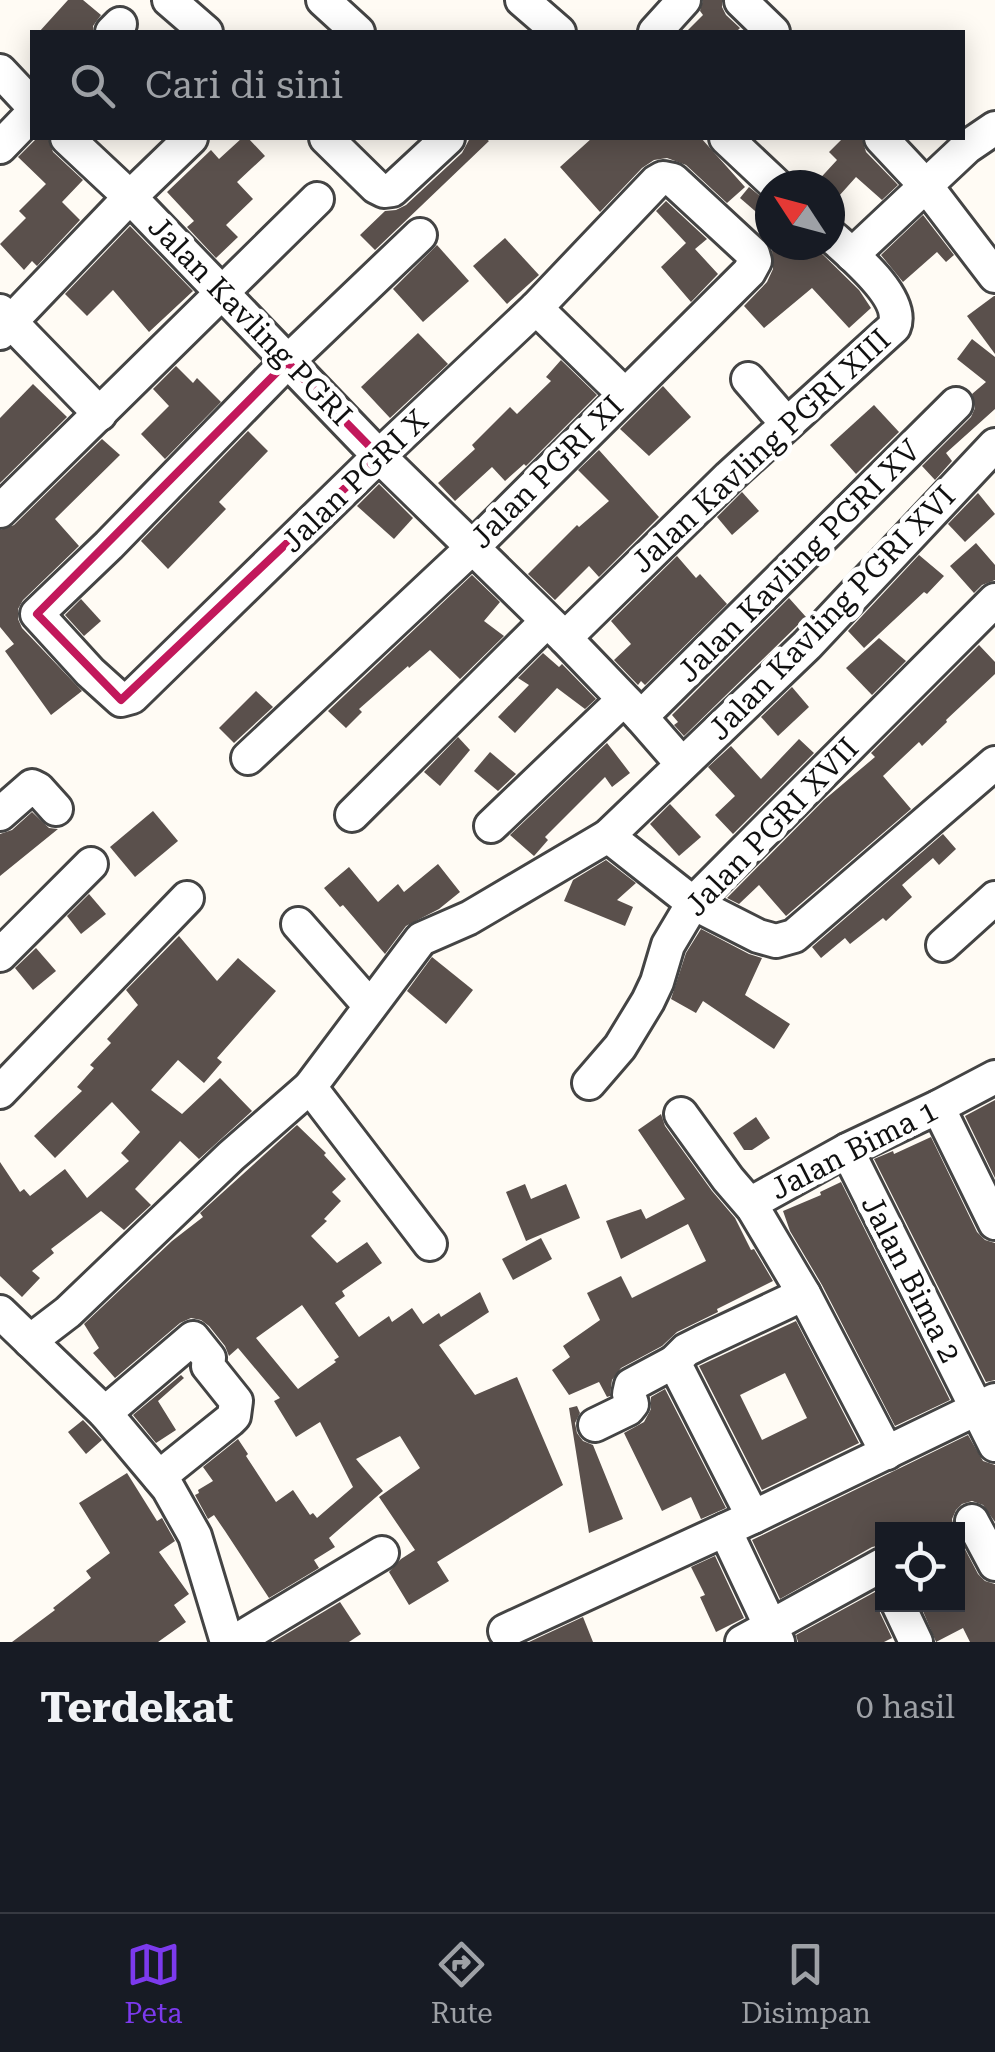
<!DOCTYPE html>
<html lang="id">
<head>
<meta charset="utf-8">
<style>
	body { margin:0; font-family:"Roboto Serif",serif; background:#242831; color:#f1f3f6 }
	.controls { position:absolute; right:30px; bottom:30px; display:grid; overflow:hidden; border-radius:0px; box-shadow:0 5px 25px #0003 }
	.controls button { width:90px; height:90px; display:grid; place-items:center; padding:0; border:0; border-bottom:2px solid #363941; background:#171b24; color:#f1f3f6; font:50px sans-serif }
	.compass { position:absolute; left:755px; top:170px; width:90px; height:90px; border-radius:50%; background:#171b24; box-shadow:0 5px 25px #0003; rotate:306deg }
	.list { margin:0; padding:0; list-style:none }
	h2 { display:flex; justify-content:space-between; align-items:center; height:130px; margin:0; padding:0 40px; font-size:42px }
	h2 small { font-size:32px; font-weight:400; color:#9ea1a6 }
	.icon { flex:none; width:55px; height:55px; fill:none; stroke:currentColor; stroke-width:2; stroke-linecap:round; stroke-linejoin:round }
	.map { position:relative; flex:none; width:995px; height:1642px; overflow:hidden }
	.search { position:absolute; background:#171b24; box-shadow:0 5px 25px #0003; left:30px; right:30px; top:30px; height:110px; display:flex; align-items:center; gap:25px; box-sizing:border-box; padding:0 35px; border-radius:0px; color:#9ea1a6; font-size:38px }
	.sheet { height:270px; background:#171b24 }
	nav { display:flex; justify-content:space-around; align-items:center; box-sizing:border-box; height:140px; border-top:2px solid #363941; background:#171b24; font-size:28px; color:#9ea1a6 }
	nav a { display:grid; justify-items:center; gap:5px }
	nav .on { color:#7c3aed }
	.map>svg:first-child { display:block }
	.building { fill:#5a504c; fill-rule:evenodd }
	.lines { fill:none; stroke-linecap:round; stroke-linejoin:round }
	.minor-casing { stroke:#444; stroke-width:38 }
	.minor { stroke:#fff; stroke-width:32 }
	.marked { fill:none; stroke:#c2185b; stroke-width:8; stroke-linejoin:round }
	.labels { text-anchor:middle; stroke-width:10; stroke-linejoin:round; paint-order:stroke }
	.street-label { font-size:30px; fill:#111; stroke:#fff }
</style>
</head>
<body>
<div class="map">
<svg width="995" height="1642" viewBox="0 0 995 1642">
	<rect width="100%" height="100%" fill="#fffbf4"/>
	<!-- building -->
	<g class="building">
		<path d="M68 0H83L101 15 93 26V32H39Z"/>
		<path d="M703 0H722V7L726 15 740 28 736 32H686L703 15 700 11Z"/>
		<path d="M37 138H48L53 152 83 180 62 202 80 220 37 266 32 261 24 270 0 244 26 218 19 211 46 184 18 157Z"/>
		<path d="M242 138H248L265 156 237 182 253 199 226 225 238 237 216 258 187 227 194 221 167 192 211 150 219 159Z"/>
		<path d="M470 138H485L489 141 375 250 360 235 385 211 396 210 406 205 462 153Z"/>
		<path d="M592 138H701L745 187 727 203 686 165 667 158 654 160 642 168 600 212 560 167Z"/>
		<path d="M843 138H862L866 152 898 185 882 200 856 177 830 206V185H814L837 160 829 152Z"/>
		<path d="M749 187 770 204V224L740 198Z"/>
		<path d="M666 201 707 239 695 249 718 274 691 302 661 267 686 243 656 211Z"/>
		<path d="M923 215 954 255 946 262 937 252 903 282 881 255Z"/>
		<path d="M130 226 193 291 149 332 113 290 87 316 65 294Z"/>
		<path d="M505 238 539 275 507 304 473 266Z"/>
		<path d="M437 245 469 281 423 322 393 289Z"/>
		<path d="M778 245H813L859 290 871 308 849 328 812 288 764 328 744 306 767 282 773 269 772 249Z"/>
		<path d="M994 296H995V354L967 316Z"/>
		<path d="M418 333 448 364 390 418 361 387Z"/>
		<path d="M972 339 995 357V409L946 453 952 461 935 480 922 466 971 417 975 408 972 394 986 382 957 359Z"/>
		<path d="M561 360 597 395 526 466 524 464 505 481 492 467 455 501 438 483 475 449 472 445 510 407 517 414 551 381 546 377Z"/>
		<path d="M176 366 193 383 197 378 221 402 165 459 141 434 169 406 153 389Z"/>
		<path d="M33 384 67 417 0 483V418Z"/>
		<path d="M663 386 691 417 649 456 620 429Z"/>
		<path d="M874 405 899 432 856 474 830 445Z"/>
		<path d="M248 431 268 451 219 502 226 509 168 569 141 541Z"/>
		<path d="M102 439 120 455 55 519 79 546 23 600 18 609V619L22 628 82 691 51 715 5 651 14 644 0 627V530L14 525Z"/>
		<path d="M599 450 659 517 599 577 589 566 555 600 528 574 577 525 579 527 609 501 578 470Z"/>
		<path d="M379 484 413 518 394 539 357 506Z"/>
		<path d="M742 492 759 511 732 535 717 517Z"/>
		<path d="M978 493 995 514 965 542 948 524Z"/>
		<path d="M976 543 995 565V580L982 585 974 593 950 566Z"/>
		<path d="M919 555 944 576 927 594 924 592 864 648 848 631Z"/>
		<path d="M677 556 696 578 700 574 727 604 645 685 641 681 638 685 614 660 631 644 611 621Z"/>
		<path d="M472 575 500 602 484 621 504 636 460 679 430 650 409 668 408 666 359 709 362 712 346 728 328 711Z"/>
		<path d="M789 598 806 617 684 736 674 725 678 722 672 715Z"/>
		<path d="M81 599 101 621 84 636 65 615Z"/>
		<path d="M879 638 906 661 872 695 846 668Z"/>
		<path d="M979 645 995 662V674L946 720 947 722 922 746 919 742 883 776 911 809 786 916 759 885 739 904 727 898 824 800 875 757 871 753Z"/>
		<path d="M543 653 559 667 562 664 596 699 585 709 557 688 515 733 498 717 529 685 518 678Z"/>
		<path d="M792 687 809 707 778 736 761 717Z"/>
		<path d="M256 691 273 707 234 743 219 728Z"/>
		<path d="M458 737 470 750 440 786 424 772Z"/>
		<path d="M799 739 814 753 733 834 715 815 735 796 708 767 731 746 761 779Z"/>
		<path d="M607 743 630 773 612 787 605 777 545 837 548 840 534 856 510 835Z"/>
		<path d="M490 752 516 774 498 791 474 771Z"/>
		<path d="M670 804 701 837 679 856 650 824Z"/>
		<path d="M153 811 178 841 135 877 110 847Z"/>
		<path d="M32 812 49 828 58 829 0 876V834L12 830Z"/>
		<path d="M943 834 956 849 939 865 933 858 902 885 912 897 886 921 883 918 850 944 845 938 821 958 812 947Z"/>
		<path d="M606 860 636 883 617 900 633 907 625 926 564 901 573 880Z"/>
		<path d="M438 864 460 892 439 909 406 926 385 954 343 905 340 907 324 888 349 867 378 902 398 884 404 892Z"/>
		<path d="M89 894 106 914 81 934 67 916Z"/>
		<path d="M701 929 749 954 762 958 745 995 790 1024 774 1049 703 1001 696 1013 671 999 686 953Z"/>
		<path d="M179 936 217 981 238 958 276 991 217 1058 222 1062 204 1083 178 1060 151 1090 182 1114 220 1078 252 1111 199 1159 180 1141 135 1189 151 1205 124 1230 101 1211 51 1249 54 1253 32 1271 40 1278 22 1297 0 1276V1162L20 1192 24 1189 30 1196 65 1169 87 1198 129 1161 121 1153 140 1132 112 1102 55 1158 34 1136 82 1091 77 1087 94 1068 90 1065 111 1043 107 1039 138 1005 126 990Z"/>
		<path d="M36 948 56 971 33 990 15 968Z"/>
		<path d="M432 957 473 990 446 1024 407 991Z"/>
		<path d="M995 1100V1178L965 1116Z"/>
		<path d="M661 1114 665 1126 712 1191 735 1218 751 1250 754 1249 773 1281 717 1309 718 1312 677 1332 662 1346 621 1368 612 1380 610 1396 607 1397 599 1382 569 1395 552 1370 570 1357 563 1346 600 1320 587 1293 621 1276 632 1298 706 1261 688 1224 621 1259 606 1221 641 1209 646 1219 685 1199 638 1130Z"/>
		<path d="M756 1117 770 1138 752 1150H744L733 1133Z"/>
		<path d="M297 1125 326 1153 324 1155 346 1179 332 1192 341 1201 324 1219 327 1221 311 1236 337 1263 367 1242 382 1263 342 1291 345 1296 335 1303 359 1337 389 1316 392 1322 412 1308 423 1324 439 1313 441 1317 480 1292 489 1312 439 1345 475 1395 517 1377 563 1485 437 1562 449 1581 409 1605 389 1572 401 1559 415 1550 379 1497 420 1468 400 1436 356 1459 383 1491 329 1538 335 1547 314 1560 319 1568 269 1598 225 1531 214 1515 208 1519 195 1495 199 1493 198 1490 213 1481 203 1467 238 1439 248 1454 246 1456 276 1502 293 1490 310 1515 313 1513 317 1518 353 1487 320 1422 296 1437 274 1401 280 1398 238 1348 229 1356 225 1346 209 1326 201 1320 191 1318 180 1323 115 1378 93 1353 99 1348 84 1324 172 1241 203 1217 200 1213ZM302 1305 339 1357 334 1360 336 1362 298 1389 256 1338Z"/>
		<path d="M931 1137 977 1232 985 1240 995 1243V1380L986 1382 874 1159 893 1151 894 1154Z"/>
		<path d="M841 1182 950 1400 895 1426 822 1285 790 1231 783 1211 821 1195 820 1192Z"/>
		<path d="M525 1184 531 1199 566 1184 580 1218 526 1241 506 1192Z"/>
		<path d="M541 1238 552 1259 513 1280 502 1259Z"/>
		<path d="M796 1321 859 1443 762 1490 699 1366ZM785 1373 807 1418 762 1440 740 1395Z"/>
		<path d="M181 1375 184 1378 158 1401 176 1430 156 1443 133 1415Z"/>
		<path d="M665 1389 726 1508 701 1519 691 1497 662 1511 624 1433 644 1422 651 1409V1397Z"/>
		<path d="M577 1406 580 1413 575 1423 577 1433 583 1441 593 1445 623 1519 589 1533 569 1408Z"/>
		<path d="M83 1420 102 1440 86 1454 68 1432Z"/>
		<path d="M968 1435 983 1461 995 1465V1522L983 1505 972 1501 962 1504 956 1510 952 1519 954 1530H882V1545L872 1547 780 1599 752 1540Z"/>
		<path d="M127 1473 157 1521 162 1518 175 1541 159 1552 189 1594 174 1605 186 1622 158 1642H12L55 1610 53 1608 91 1578 86 1571 110 1553 79 1503Z"/>
		<path d="M958 1536 978 1574 985 1581 995 1584V1642H970L963 1628 936 1642 920 1604H958Z"/>
		<path d="M715 1556 744 1618 716 1632 700 1597 705 1595 691 1567Z"/>
		<path d="M875 1592 879 1600 880 1613 892 1638 884 1642H798L796 1635Z"/>
		<path d="M340 1602 361 1634 349 1642H273Z"/>
		<path d="M583 1617 593 1642H529Z"/>
	</g>
	<g class="lines">
		<defs>
			<g id="minor">
				<path d="M169 0 206 32"/>
				<path d="M323 0 358 32"/>
				<path d="M522 0 559 32"/>
				<path d="M741 1 773 32"/>
				<path d="M112 32 120 24"/>
				<path d="M655 32 684 0"/>
				<path d="M0 71 32 105"/>
				<path d="M67 138 130 197 379 456 565 638 641 717 682 764"/>
				<path d="M326 138 376 187 384 191 392 190 448 138"/>
				<path d="M726 138 776 185"/>
				<path d="M881 138 927 187 995 276"/>
				<path d="M0 147 32 114"/>
				<path d="M852 255 967 147 995 128"/>
				<path d="M536 308 624 394"/>
				<path d="M0 311 100 414"/>
				<path d="M0 333 130 197 191 138"/>
				<path d="M748 379 787 424"/>
				<path d="M0 511 317 199"/>
				<path d="M565 638 729 477 894 327C906 298 850 253 830 235"/>
				<path d="M641 717 956 404"/>
				<path d="M248 758 473 547 749 272 755 261 753 254 673 180 663 178 656 182 536 308 379 456 132 697 121 700 90 672 37 614 109 545 287 362 420 235"/>
				<path d="M0 814 32 786 38 789 56 809"/>
				<path d="M352 815 546 622"/>
				<path d="M491 826 623 700"/>
				<path d="M608 836 693 903 758 936 776 941 794 936 995 763"/>
				<path d="M298 924 370 1006"/>
				<path d="M943 945 995 898"/>
				<path d="M0 955 91 864"/>
				<path d="M589 1083 620 1047 648 1001 657 982 668 945 693 903 995 600"/>
				<path d="M310 1087 430 1244"/>
				<path d="M0 1092 187 898"/>
				<path d="M938 1107 995 1223"/>
				<path d="M681 1114 728 1179 753 1208 804 1294 887 1453"/>
				<path d="M847 1150 995 1445"/>
				<path d="M753 1208 755 1201 847 1150 938 1107 995 1077"/>
				<path d="M0 1312 105 1413 168 1488 195 1536 227 1642"/>
				<path d="M30 1341 68 1312 231 1156 310 1087 421 939 469 918 608 836 807 645 995 445"/>
				<path d="M105 1413 193 1338 209 1358 208 1366 236 1401 234 1416 230 1420 159 1477"/>
				<path d="M595 1425 628 1409 632 1404 629 1394 631 1385 674 1362"/>
				<path d="M753 1517 674 1362 686 1350 702 1342 804 1294"/>
				<path d="M972 1521 995 1564"/>
				<path d="M725 1530 778 1642"/>
				<path d="M898 1604 916 1642"/>
				<path d="M505 1631 753 1517 995 1400"/>
				<path d="M234 1642 382 1553"/>
				<path d="M742 1642 882 1565"/>
			</g>
		</defs>
		<!-- minor casing -->
		<use href="#minor" class="minor-casing"/>
		<!-- minor -->
		<use href="#minor" class="minor"/>
	</g>
	<!-- marked area -->
	<path class="marked" d="M287 362 379 456 121 700 37 614Z"/>
	<g class="labels">
		<!-- street labels -->
		<g class="street-label">
			<text transform="translate(250 321) rotate(46)" y="10">Jalan Kavling PGRI</text>
			<text transform="translate(761 451) rotate(-43)" y="10">Jalan Kavling PGRI XIII</text>
			<text transform="translate(547 472) rotate(-45)" y="10">Jalan PGRI XI</text>
			<text transform="translate(355 481) rotate(-44)" y="10">Jalan PGRI X</text>
			<text transform="translate(799 561) rotate(-45)" y="10">Jalan Kavling PGRI XV</text>
			<text transform="translate(832 613) rotate(-46)" y="10">Jalan Kavling PGRI XVI</text>
			<text transform="translate(772 827) rotate(-46)" y="10">Jalan PGRI XVII</text>
			<text transform="translate(854 1150) rotate(-27)" y="10">Jalan Bima 1</text>
			<text transform="translate(911 1279) rotate(63)" y="10">Jalan Bima 2</text>
		</g>
	</g>
</svg>
<div class="controls">
<button><svg class="icon" aria-label="locate" viewBox="0 0 24 24"><circle cx="12" cy="12" r="6"/><path d="M12 2v4M12 18v4M2 12h4M18 12h4"/></svg></button>
</div>
<svg class="compass" viewBox="-18 -18 36 36"><path d="M0-13l5 13h-10z" fill="#e53935"/><path d="M0 13l5-13h-10z" fill="#9ea1a6"/></svg>
<div class="search"><svg class="icon" aria-label="search" viewBox="0 0 24 24"><circle cx="10" cy="10" r="6"/><path d="M15 15l6 6"/></svg>Cari di sini</div>
</div>
<section class="sheet">
<h2>Terdekat<small>0 hasil</small></h2>
<ul class="list">
</ul>
</section>
<nav>
<a class="on"><svg class="icon" aria-label="map" viewBox="0 0 24 24"><path d="M3 6l6-2 6 2 6-2v14l-6 2-6-2-6 2zM9 4v14M15 6v14"/></svg>Peta</a>
<a><svg class="icon" aria-label="directions" viewBox="0 0 24 24"><path d="M12 3l9 9-9 9-9-9zM9 14v-3h6M13 9l2 2-2 2"/></svg>Rute</a>
<a><svg class="icon" aria-label="saved" viewBox="0 0 24 24"><path d="M7 4h10v16l-5-4-5 4z"/></svg>Disimpan</a>
</nav>
</body>
</html>
